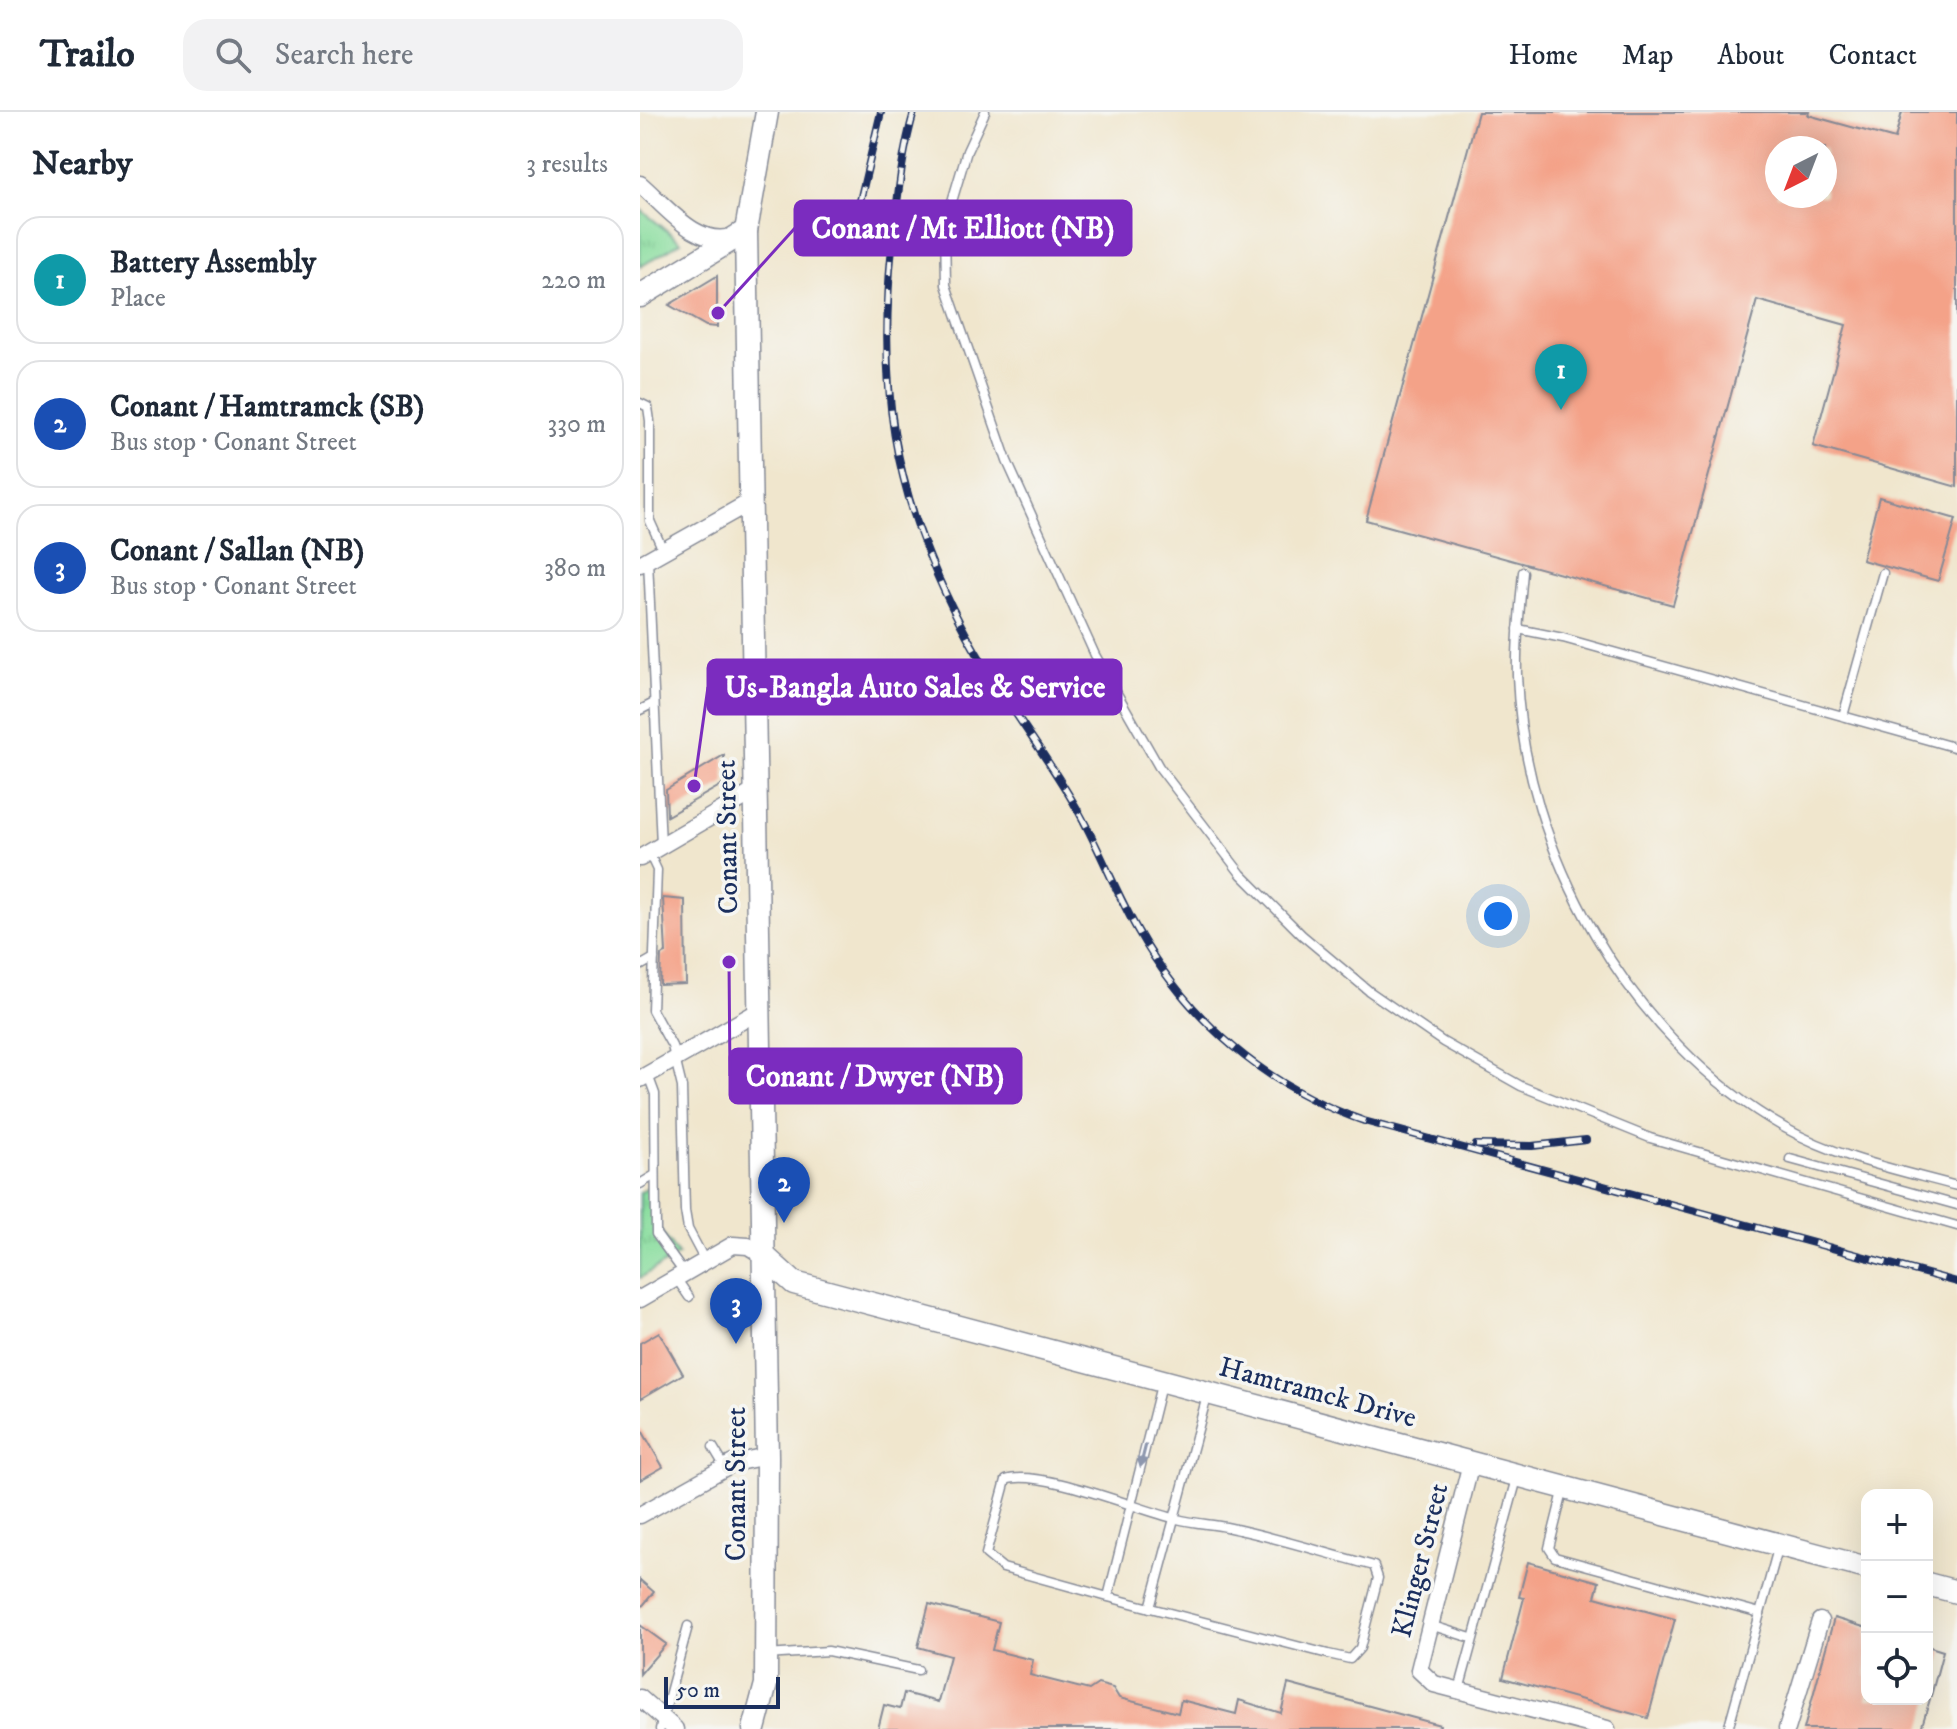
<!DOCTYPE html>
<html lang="en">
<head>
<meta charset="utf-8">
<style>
	body { margin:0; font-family:"IM FELL DW Pica",serif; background:#f2f2f3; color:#1f2937 }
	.controls { position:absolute; right:24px; bottom:24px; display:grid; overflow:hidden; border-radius:16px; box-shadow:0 8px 32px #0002 }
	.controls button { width:72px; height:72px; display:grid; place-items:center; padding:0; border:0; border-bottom:2px solid #e0e1e3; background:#fff; color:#1f2937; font:40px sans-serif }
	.compass { position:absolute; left:1125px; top:24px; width:72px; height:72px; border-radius:50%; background:#fff; box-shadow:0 8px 32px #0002; rotate:222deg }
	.scale { position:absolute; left:24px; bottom:20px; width:116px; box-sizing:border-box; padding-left:8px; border:4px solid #1b2f5e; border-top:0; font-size:22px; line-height:28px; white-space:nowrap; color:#1b2f5e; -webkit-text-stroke:6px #f6f6f2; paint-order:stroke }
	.you { position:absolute; left:858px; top:804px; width:28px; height:28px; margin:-20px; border:6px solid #fff; border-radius:50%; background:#1a73e8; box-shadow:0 0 0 12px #1a73e833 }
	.badge { display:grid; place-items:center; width:52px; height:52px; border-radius:50%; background:#b5179e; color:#fff; font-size:26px; font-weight:700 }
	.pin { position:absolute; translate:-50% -66px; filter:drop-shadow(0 2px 4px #0008) }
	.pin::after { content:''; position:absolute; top:42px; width:28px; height:24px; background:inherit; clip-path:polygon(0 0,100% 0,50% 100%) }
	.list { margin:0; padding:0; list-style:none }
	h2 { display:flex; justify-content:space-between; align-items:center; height:104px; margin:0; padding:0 32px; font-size:34px }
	h2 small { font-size:26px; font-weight:400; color:#747a83 }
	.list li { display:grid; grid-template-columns:52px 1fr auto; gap:24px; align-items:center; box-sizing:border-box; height:128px; margin:0 16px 16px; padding:0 16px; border:2px solid #e0e1e3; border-radius:24px }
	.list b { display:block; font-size:30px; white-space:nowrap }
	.list p { margin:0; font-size:26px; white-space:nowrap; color:#747a83 }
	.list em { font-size:26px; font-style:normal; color:#747a83 }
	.icon { flex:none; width:44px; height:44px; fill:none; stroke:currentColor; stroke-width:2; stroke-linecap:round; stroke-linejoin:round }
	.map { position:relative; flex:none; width:1317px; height:1617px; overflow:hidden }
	header { display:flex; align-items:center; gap:48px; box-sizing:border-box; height:112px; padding:0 40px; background:#fff; border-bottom:2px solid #e0e1e3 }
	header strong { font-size:38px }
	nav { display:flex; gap:44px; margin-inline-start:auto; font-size:28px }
	.search { width:560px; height:72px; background:#f2f2f3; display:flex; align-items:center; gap:20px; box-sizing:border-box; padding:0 28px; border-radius:24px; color:#747a83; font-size:30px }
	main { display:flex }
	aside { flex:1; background:#fff }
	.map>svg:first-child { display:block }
	.grass { fill:url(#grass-tufts); stroke:#52867e; stroke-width:2 }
	.building { fill:#f4a288; fill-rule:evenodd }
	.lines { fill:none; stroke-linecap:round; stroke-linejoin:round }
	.lane-casing { stroke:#868a96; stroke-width:11 }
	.street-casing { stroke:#868a96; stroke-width:19 }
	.secondary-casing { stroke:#868a96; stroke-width:25 }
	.lane { stroke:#fff; stroke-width:8 }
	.street { stroke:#fff; stroke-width:16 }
	.secondary { stroke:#fff; stroke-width:22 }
	.rail-casing { stroke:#1b2f5e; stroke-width:8 }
	.rail { stroke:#f6f6f2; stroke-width:5; stroke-dasharray:15; stroke-linecap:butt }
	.oneway { fill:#8d97ae }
	.labels { text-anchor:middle; stroke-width:7; stroke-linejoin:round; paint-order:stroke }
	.street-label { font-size:28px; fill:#1b2f5e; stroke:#f6f6f2 }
	.leader { fill:none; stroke:#7b2cbf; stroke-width:3 }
	.callout-dot { fill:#7b2cbf; stroke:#f6f6f2; stroke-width:3 }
	.callout { fill:#7b2cbf; stroke:#7b2cbf; stroke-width:3 }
	.callout-label { font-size:30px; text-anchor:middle; font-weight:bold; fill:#fff }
</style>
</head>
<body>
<header>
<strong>Trailo</strong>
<div class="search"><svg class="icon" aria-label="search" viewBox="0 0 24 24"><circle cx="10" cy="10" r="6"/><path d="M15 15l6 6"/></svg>Search here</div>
<nav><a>Home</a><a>Map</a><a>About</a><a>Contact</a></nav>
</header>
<main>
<aside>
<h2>Nearby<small>3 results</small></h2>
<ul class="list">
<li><span class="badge" style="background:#0f9aa8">1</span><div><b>Battery Assembly</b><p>Place</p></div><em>220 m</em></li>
<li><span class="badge" style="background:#1a4fb4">2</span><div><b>Conant / Hamtramck (SB)</b><p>Bus stop · Conant Street</p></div><em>330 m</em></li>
<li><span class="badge" style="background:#1a4fb4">3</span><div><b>Conant / Sallan (NB)</b><p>Bus stop · Conant Street</p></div><em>380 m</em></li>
</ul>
</aside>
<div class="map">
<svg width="1317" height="1617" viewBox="0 0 1317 1617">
	<defs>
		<pattern id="grass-tufts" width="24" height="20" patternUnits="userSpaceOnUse" patternTransform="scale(2)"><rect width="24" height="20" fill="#89dd9e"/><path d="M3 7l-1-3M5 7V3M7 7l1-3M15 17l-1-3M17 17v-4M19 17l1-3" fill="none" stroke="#76be8a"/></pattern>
	</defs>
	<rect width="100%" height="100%" fill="#f6f6f2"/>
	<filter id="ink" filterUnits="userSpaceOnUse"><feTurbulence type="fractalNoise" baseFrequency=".0125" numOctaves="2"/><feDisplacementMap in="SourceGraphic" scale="16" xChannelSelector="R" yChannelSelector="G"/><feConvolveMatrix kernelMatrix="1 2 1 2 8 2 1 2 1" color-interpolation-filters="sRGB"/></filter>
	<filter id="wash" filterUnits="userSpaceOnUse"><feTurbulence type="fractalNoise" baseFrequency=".006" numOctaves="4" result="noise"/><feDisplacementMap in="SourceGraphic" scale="32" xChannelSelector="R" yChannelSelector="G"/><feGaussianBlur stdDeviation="1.8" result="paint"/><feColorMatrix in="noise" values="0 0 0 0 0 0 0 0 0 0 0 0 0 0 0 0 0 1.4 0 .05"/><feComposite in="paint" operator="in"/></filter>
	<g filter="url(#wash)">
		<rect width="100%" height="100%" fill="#f0e6cd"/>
		<!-- grass -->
		<g class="grass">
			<path d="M0 97 41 130 0 155Z"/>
			<path d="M11 1074 19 1117 38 1143 0 1166V1081Z"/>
		</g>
		<g id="blocks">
			<!-- building -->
			<g class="building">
				<path d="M838 0H1169L1168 3 1255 27 1262 0H1317V375L1173 334 1206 213 1117 188 1033 493 726 408ZM1137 36H1185V84H1137Z"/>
				<path d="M77 164V215L66 214 29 193Z"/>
				<path d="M1239 385 1316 407 1298 469 1222 448Z"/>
				<path d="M84 643 85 671 27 704 26 678Z"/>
				<path d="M23 786 45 788 46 872 20 873 21 843 26 841Z"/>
				<path d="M19 1220 43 1262 0 1287V1231Z"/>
				<path d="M0 1315 23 1355 0 1368Z"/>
				<path d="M888 1450 959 1470 955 1485 1035 1507 1008 1606 863 1566 884 1486 879 1485Z"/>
				<path d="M0 1468 14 1480 0 1497Z"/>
				<path d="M289 1492 359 1510 352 1538 393 1548 390 1563 449 1578 458 1572 473 1576 479 1586 538 1601 541 1588 596 1602 599 1588 641 1601 648 1572 800 1613 799 1617H238L244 1593 260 1597 264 1581 298 1590 310 1544 278 1535Z"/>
				<path d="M1194 1506 1227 1516V1587H1290L1281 1617H1164Z"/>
				<path d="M0 1513 26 1532 0 1562Z"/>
				<path d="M1287 1534 1303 1539 1291 1584 1287 1583Z"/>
			</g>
		</g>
	</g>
	<g filter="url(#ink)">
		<use href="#blocks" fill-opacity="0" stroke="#868a96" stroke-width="2"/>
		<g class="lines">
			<defs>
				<g id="lane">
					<path d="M345 0 327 39 305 113 306 173 367 349 455 543 519 655 601 762 662 823 729 879 803 930 881 974 1010 1026 1317 1114"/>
					<path d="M0 291 8 295 10 309V409L23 438"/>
					<path d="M8 448 21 733"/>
					<path d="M883 460C880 494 876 529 877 563 883 739 990 929 1145 1016 1198 1046 1258 1058 1317 1074"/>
					<path d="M878 517 923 526 1317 636"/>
					<path d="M0 598 14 591"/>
					<path d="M1203 604 1243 461"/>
					<path d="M9 741 17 758 12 898 32 934 42 975 45 1099 48 1117 65 1149"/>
					<path d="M0 854 14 846"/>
					<path d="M8 963 15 982 16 1122 44 1161"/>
					<path d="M1150 1047 1317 1093"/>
					<path d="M0 1072 15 1063"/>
					<path d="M36 1166 49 1185"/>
					<path d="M73 1335 85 1355"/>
					<path d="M924 1376 909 1436 915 1445 1120 1501"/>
					<path d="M468 1485 363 1456 346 1442 366 1368C400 1356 498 1398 537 1407 553 1411 569 1412 586 1415 635 1425 685 1441 734 1454L738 1466 720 1536 710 1547 688 1542 468 1485 522 1269"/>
					<path d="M510 1496 567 1284"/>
					<path d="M790 1513 831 1526"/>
					<path d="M126 1543 188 1539 278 1558"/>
					<path d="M819 1578 878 1363"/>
					<path d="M20 1617 48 1514"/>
					<path d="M1088 1617 1139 1433"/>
				</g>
				<g id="street">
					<path d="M0 72C25 93 58 138 94 124"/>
					<path d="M0 452 110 390"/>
					<path d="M0 746 115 679"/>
					<path d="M0 967 119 899"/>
					<path d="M0 1187 93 1133 108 1134 123 1143"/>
					<path d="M831 1351 779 1558 794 1572 967 1617"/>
					<path d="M0 1403 93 1351 127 1344"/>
					<path d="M0 1586 35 1617"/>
					<path d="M1147 1617 1180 1509"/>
				</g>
				<g id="secondary">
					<path d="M0 184 106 119"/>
					<path d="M123 1143 154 1171 1227 1456"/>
					<path d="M1287 1472 1317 1480"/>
					<path d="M114 1617 126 1572 127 1344 106 119 127 0"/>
				</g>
			</defs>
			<!-- lane casing -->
			<use href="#lane" class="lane-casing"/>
			<!-- street casing -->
			<use href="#street" class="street-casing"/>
			<!-- secondary casing -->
			<use href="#secondary" class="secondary-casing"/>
			<!-- lane -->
			<use href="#lane" class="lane"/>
			<!-- street -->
			<use href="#street" class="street"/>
			<!-- secondary -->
			<use href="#secondary" class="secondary"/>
			<defs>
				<g id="rail">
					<path d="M274 0C262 41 258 83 253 125 237 272 251 378 320 511 353 575 400 632 436 695 459 735 475 779 498 819 549 909 626 975 724 1009L1317 1170"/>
					<path d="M220 89 241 0"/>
					<path d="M836 1033 892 1034 946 1028"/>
				</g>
			</defs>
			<!-- rail casing -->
			<use href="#rail" class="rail-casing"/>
			<!-- rail -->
			<use href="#rail" class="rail"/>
		</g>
		<!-- one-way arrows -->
		<defs><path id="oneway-solid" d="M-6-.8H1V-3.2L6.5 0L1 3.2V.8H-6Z" transform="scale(2)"/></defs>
		<use class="oneway" href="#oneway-solid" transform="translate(503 1344) rotate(104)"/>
	</g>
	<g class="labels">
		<!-- street labels -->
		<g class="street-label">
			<text transform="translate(86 725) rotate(-91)" y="10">Conant Street</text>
			<text transform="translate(678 1279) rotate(15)" y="10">Hamtramck Drive</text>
			<text transform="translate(95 1372) rotate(-90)" y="10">Conant Street</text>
			<text transform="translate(779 1448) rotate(-76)" y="10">Klinger Street</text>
		</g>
	</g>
	<!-- callouts -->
	<path class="leader" d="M78 201L155 116M54 674L68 575M89 850L90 964"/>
	<g class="callout-dot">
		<circle cx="78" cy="201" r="8"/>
		<circle cx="54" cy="674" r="8"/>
		<circle cx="89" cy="850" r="8"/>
	</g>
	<g class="callout">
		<rect x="155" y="89" width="336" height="54" rx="8"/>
		<rect x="68" y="548" width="413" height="54" rx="8"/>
		<rect x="90" y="937" width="291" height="54" rx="8"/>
	</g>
	<g class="callout-label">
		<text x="323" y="126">Conant / Mt Elliott (NB)</text>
		<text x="275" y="585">Us-Bangla Auto Sales &amp; Service</text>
		<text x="235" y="974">Conant / Dwyer (NB)</text>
	</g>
</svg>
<div class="controls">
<button>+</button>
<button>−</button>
<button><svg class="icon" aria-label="locate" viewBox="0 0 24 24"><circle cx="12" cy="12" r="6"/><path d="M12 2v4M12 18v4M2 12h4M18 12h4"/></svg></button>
</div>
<svg class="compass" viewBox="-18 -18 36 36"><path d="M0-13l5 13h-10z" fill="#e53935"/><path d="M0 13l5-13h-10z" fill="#747a83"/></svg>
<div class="scale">50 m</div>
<div class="you"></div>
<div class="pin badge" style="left:921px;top:298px;background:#0f9aa8">1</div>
<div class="pin badge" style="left:144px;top:1111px;background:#1a4fb4">2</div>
<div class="pin badge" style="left:96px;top:1232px;background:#1a4fb4">3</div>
</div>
</main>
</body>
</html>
